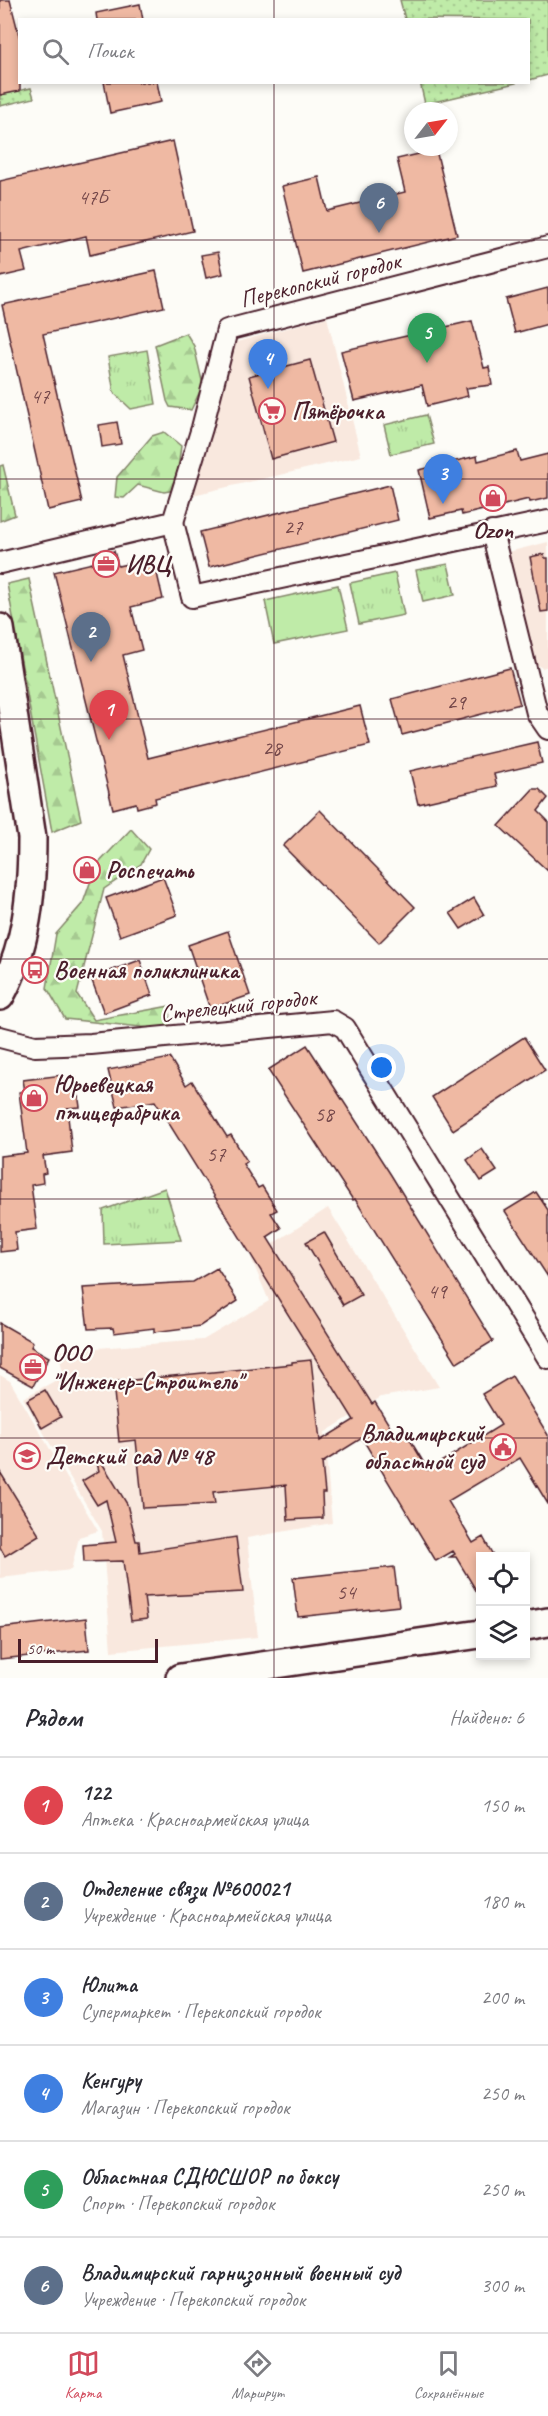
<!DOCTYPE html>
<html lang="ru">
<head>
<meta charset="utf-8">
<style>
	body { margin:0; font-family:Caveat,sans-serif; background:#f2f2f3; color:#2b2b33 }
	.controls { position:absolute; right:18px; bottom:18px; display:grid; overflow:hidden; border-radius:0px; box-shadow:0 3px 9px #0003 }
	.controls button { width:54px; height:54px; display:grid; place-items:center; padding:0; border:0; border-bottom:2px solid #e1e1e2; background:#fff; color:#2b2b33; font:30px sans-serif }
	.compass { position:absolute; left:404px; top:102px; width:54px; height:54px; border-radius:50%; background:#fff; box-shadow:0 3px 9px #0003; rotate:59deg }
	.scale { position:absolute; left:18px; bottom:15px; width:140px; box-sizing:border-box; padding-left:6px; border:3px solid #4a1f2b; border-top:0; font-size:16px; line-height:21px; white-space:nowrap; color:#4a1f2b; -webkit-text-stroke:4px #fdfcf7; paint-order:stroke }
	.you { position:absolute; left:382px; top:1068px; width:21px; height:21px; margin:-15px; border:4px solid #fff; border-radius:50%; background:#1a73e8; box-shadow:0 0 0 9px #1a73e833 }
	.badge { display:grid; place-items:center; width:39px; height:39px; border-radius:50%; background:#d1495b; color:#fff; font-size:20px; font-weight:700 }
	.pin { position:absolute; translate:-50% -50px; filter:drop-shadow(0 2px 3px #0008) }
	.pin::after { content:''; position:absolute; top:32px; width:21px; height:18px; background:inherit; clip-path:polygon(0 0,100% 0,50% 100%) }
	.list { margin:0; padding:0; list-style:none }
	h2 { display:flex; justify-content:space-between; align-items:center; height:78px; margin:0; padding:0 24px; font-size:26px }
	h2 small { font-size:20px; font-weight:400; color:#7c7c81 }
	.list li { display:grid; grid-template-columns:39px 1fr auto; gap:18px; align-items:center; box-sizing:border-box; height:96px; padding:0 24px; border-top:2px solid #e1e1e2 }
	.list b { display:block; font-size:22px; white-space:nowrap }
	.list p { margin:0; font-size:20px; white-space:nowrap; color:#7c7c81 }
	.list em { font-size:20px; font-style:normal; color:#7c7c81 }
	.icon { flex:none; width:33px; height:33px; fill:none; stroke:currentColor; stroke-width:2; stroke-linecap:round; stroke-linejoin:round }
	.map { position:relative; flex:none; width:548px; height:1678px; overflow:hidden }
	.search { position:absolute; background:#fff; box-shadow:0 3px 9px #0003; left:18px; right:18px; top:18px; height:66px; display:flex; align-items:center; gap:15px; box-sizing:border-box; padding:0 21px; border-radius:0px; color:#7c7c81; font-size:22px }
	.sheet { height:654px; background:#fff }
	nav { display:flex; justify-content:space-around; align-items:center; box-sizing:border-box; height:84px; border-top:2px solid #e1e1e2; background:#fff; font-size:16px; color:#7c7c81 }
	nav a { display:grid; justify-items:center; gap:3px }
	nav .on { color:#d1495b }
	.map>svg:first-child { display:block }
	.built { fill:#f9e8de }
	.grass { fill:url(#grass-dots); stroke:#84856a; stroke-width:1.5 }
	.forest { fill:url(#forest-firs); stroke:#84856a; stroke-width:1.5 }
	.park { fill:url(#park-tufts); stroke:#84856a; stroke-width:1.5 }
	.pitch { fill:#bfeba8; stroke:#84856a; stroke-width:1.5 }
	.building { fill:#efb9a3; stroke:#4a1f2b; stroke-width:1.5 }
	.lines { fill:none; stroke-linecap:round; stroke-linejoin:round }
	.street-casing { stroke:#4a1f2b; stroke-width:24 }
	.secondary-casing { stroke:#4a1f2b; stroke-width:32 }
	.street { stroke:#fdfcf7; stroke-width:20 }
	.secondary { stroke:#fdfcf7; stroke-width:27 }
	.grid { fill:none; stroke:#4a1f2b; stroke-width:1.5; stroke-opacity:0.55 }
	.labels { text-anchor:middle; stroke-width:4.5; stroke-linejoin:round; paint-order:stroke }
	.number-label { font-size:21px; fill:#734649 }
	.street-label { font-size:24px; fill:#4a1f2b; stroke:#fdfcf7 }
	.poi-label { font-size:24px; font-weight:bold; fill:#4a1f2b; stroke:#fdfcf7; text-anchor:start }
</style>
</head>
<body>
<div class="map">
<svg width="548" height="1678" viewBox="0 0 548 1678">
	<defs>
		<pattern id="grass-dots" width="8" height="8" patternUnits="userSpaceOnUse" patternTransform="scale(1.5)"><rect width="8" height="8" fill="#bfeba8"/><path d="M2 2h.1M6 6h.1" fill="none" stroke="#a6c991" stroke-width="1.8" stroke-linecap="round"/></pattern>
		<pattern id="forest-firs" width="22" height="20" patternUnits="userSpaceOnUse" patternTransform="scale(1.5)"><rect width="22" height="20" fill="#bfeba8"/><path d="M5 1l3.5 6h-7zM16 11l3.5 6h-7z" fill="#a6c991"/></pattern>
		<pattern id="park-tufts" width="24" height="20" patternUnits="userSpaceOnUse" patternTransform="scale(1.5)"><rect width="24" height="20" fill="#bfeba8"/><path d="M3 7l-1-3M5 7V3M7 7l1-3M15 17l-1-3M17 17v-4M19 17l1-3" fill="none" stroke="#a6c991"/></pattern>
	</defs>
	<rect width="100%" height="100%" fill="#fdfcf7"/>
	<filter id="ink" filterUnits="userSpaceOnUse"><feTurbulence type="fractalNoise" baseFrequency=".0167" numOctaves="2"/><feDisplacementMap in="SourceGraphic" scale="12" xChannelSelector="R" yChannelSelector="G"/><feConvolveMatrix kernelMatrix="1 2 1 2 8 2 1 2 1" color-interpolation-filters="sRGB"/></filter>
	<g filter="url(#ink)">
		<!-- built -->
		<g class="built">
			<path d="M327 317 361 456 193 495 233 343Z"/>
			<path d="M548 542V666L542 668 508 645 488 557Z"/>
			<path d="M328 1208 439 1387 381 1397 324 1433 332 1523 247 1538 258 1637 111 1651 102 1531 23 1398 64 1376 58 1351 203 1340 269 1301 251 1258Z"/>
			<path d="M0 1375 10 1381 98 1531 79 1537 71 1570 0 1578Z"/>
		</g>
		<!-- grass -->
		<g class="grass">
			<path d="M400 0H548V75L529 80 528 20 405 19Z"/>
			<path d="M420 82H516V83L425 104Z"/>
			<path d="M31 88 34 98 0 106V95Z"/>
		</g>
		<!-- forest -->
		<g class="forest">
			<path d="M186 333 194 346 203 385 191 410 170 407 167 401 155 345Z"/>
			<path d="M164 432 181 446 175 490 164 492 138 485 124 498 115 497 117 477 152 436Z"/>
			<path d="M3 465 15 515 0 521V466Z"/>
			<path d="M29 579 81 820 52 832 7 584Z"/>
			<path d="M131 829 149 849 141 864 104 889 77 994 94 1020 170 1006 169 1030 65 1019 47 988 56 934 83 903 96 866Z"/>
		</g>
		<!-- park -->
		<g class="park">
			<path d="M147 350 156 404 131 409 114 393 108 357Z"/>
			<path d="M426 415 434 444 391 454 384 425Z"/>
			<path d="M448 564 455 595 423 602 416 570Z"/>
			<path d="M395 573 404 615 359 624 350 583Z"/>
			<path d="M165 1188 181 1240 104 1244 103 1210Z"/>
		</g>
		<!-- pitch -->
		<path class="pitch" d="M338 585 348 629 274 644 265 601Z"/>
		<!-- building -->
		<g class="building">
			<path d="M0 0H10L20 39V91L0 95Z"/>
			<path d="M140 4 143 20H97L96 13Z"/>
			<path d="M104 82H157L161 102 110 113Z"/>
			<path d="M173 141 193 231 90 255 86 236 21 252 26 271 0 277V181Z"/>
			<path d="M436 150 457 235 303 273 282 186 319 177 327 211 405 192 397 159Z"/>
			<path d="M218 252 223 274 206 278 201 255Z"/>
			<path d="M156 271 164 307 43 334 82 502 48 510 2 305Z"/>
			<path d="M548 288V324L515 333 506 299Z"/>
			<path d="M472 321 484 368 489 367 492 385 466 388 468 396 427 406 422 385 354 401 341 351Z"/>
			<path d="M310 360 333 442 271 459 249 376Z"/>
			<path d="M117 422 121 444 102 447 99 425Z"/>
			<path d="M517 451 520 461 548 454V498L530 502 529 499 462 515 461 511 430 518 419 470 477 456 478 461Z"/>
			<path d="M390 485 398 520 209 567 200 532Z"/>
			<path d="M114 551 118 566 140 561 142 568 155 565 163 599 131 607 142 650 123 655 148 758 360 706 370 745 172 794 155 798 156 803 137 808 136 803 113 809 54 572 97 562 95 556Z"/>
			<path d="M544 554 545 558H548V611L541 612 530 557Z"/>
			<path d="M510 668 520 704 402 735 392 699Z"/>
			<path d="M537 742 542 763 494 774 497 786 418 804 410 771Z"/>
			<path d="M533 789H539L548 798 538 811 548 821V871L499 826Z"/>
			<path d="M320 810 415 907 379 943 283 846Z"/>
			<path d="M163 877 177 915 120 936 106 898Z"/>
			<path d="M474 898 484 915 461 929 450 913Z"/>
			<path d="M228 931 250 995 210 1009 188 945Z"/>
			<path d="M140 960 152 995 104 1013 91 978Z"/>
			<path d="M524 1037 545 1070 453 1130 432 1097Z"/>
			<path d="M307 1045 391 1175 493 1341 457 1363 355 1199 353 1200 268 1070Z"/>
			<path d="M170 1058 186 1085 192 1081 227 1137 231 1135 247 1161 243 1164 258 1188 262 1186 277 1210 271 1213 281 1228 267 1237 372 1404 375 1402 397 1438 406 1433 428 1470 501 1425 482 1394 512 1376 548 1435V1504L520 1458 448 1501 473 1543 483 1537 494 1557H480V1597L456 1557H450L455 1554 453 1551 436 1561 362 1438 322 1463 325 1493H322L323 1518 288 1520 286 1485 213 1492 215 1504 143 1508 136 1440 119 1442 113 1382 292 1364V1362L311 1360 320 1441 354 1420 155 1101 117 1107 108 1070Z"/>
			<path d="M63 1075V1079L76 1078 78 1093 80 1107 67 1108 72 1152 43 1156 46 1173 42 1174 43 1183 31 1185 37 1229 15 1232 17 1250 0 1252V1156L27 1153 19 1092 25 1091 23 1080Z"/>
			<path d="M482 1149 497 1171 481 1181 467 1160Z"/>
			<path d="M536 1192 548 1210V1277L505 1211Z"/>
			<path d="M324 1232 361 1295 343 1305 306 1242Z"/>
			<path d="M217 1268 238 1301 200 1326 154 1332V1328L114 1333 113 1328 88 1329 83 1288 193 1282Z"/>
			<path d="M0 1323 33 1342 31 1347 49 1357 33 1386 0 1368Z"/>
			<path d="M45 1390 61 1417 42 1428 27 1400Z"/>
			<path d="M99 1458 127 1504 136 1541H139L140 1552 236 1537 243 1592 144 1597 147 1619 131 1621 123 1561 84 1562 83 1545 116 1542 106 1500 97 1505 82 1481 99 1471 96 1459Z"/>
			<path d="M0 1472 39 1535 5 1556 0 1547Z"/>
			<path d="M394 1567 399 1606 298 1617 293 1578Z"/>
			<path d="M86 1618 89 1650 0 1659V1628Z"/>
		</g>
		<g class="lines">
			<defs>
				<g id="street">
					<path d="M173 522 192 597 548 521"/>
					<path d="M492 532 537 713 548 729"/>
					<path d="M0 563 173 522 202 428 227 330 548 247"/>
					<path d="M0 1037 35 1046 91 1044 333 1021 345 1028 548 1358"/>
				</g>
				<g id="secondary">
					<path d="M0 628 32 838C32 894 27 947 0 996"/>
					<path d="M526 1626 548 1622"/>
					<path d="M180 1678 480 1634"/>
				</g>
			</defs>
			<!-- street casing -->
			<use href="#street" class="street-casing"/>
			<!-- secondary casing -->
			<use href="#secondary" class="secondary-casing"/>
			<!-- street -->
			<use href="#street" class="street"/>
			<!-- secondary -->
			<use href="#secondary" class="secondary"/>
		</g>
	</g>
	<!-- grid -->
	<path class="grid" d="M274 0V20M274 82V1678M0 240H548M0 479H548M0 719H548M0 959H548M0 1199H548M0 1438H548"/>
	<!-- icons -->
	<defs>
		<symbol id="supermarket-ring" viewBox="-11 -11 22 22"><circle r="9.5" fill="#fdfcf7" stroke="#d1495b" stroke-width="1.5"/><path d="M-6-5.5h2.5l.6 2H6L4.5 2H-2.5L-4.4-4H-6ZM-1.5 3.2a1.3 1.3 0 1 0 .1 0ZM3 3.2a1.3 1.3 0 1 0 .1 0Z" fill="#d1495b"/></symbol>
		<symbol id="shop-ring" viewBox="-11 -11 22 22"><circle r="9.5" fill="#fdfcf7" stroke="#d1495b" stroke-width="1.5"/><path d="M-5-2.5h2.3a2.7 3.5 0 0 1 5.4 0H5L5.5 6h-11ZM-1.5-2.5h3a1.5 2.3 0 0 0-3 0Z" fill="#d1495b"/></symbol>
		<symbol id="office-ring" viewBox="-11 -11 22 22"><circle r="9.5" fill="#fdfcf7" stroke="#d1495b" stroke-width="1.5"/><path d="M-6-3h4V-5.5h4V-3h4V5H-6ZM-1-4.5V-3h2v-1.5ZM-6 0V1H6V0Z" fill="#d1495b"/></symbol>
		<symbol id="bus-ring" viewBox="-11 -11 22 22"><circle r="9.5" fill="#fdfcf7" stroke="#d1495b" stroke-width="1.5"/><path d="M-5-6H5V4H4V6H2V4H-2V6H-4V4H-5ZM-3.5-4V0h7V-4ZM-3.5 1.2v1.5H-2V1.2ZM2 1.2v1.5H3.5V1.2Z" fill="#d1495b"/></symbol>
		<symbol id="civic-ring" viewBox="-11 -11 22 22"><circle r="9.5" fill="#fdfcf7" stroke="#d1495b" stroke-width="1.5"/><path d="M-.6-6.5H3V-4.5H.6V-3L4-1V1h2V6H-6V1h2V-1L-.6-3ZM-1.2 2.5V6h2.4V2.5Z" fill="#d1495b"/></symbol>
		<symbol id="school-ring" viewBox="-11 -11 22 22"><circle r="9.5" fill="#fdfcf7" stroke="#d1495b" stroke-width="1.5"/><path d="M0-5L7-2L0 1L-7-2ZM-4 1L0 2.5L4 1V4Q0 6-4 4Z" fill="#d1495b"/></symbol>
	</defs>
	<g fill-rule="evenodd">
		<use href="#supermarket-ring" x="257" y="396" width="30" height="30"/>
		<use href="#shop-ring" x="478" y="483" width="30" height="30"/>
		<use href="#office-ring" x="91" y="549" width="30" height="30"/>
		<use href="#shop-ring" x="72" y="855" width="30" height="30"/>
		<use href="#bus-ring" x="20" y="955" width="30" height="30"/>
		<use href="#shop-ring" x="19" y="1083" width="30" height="30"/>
		<use href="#office-ring" x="18" y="1352" width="30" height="30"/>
		<use href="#civic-ring" x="488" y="1432" width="30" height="30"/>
		<use href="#school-ring" x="12" y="1441" width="30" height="30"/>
	</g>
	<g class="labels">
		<!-- number labels -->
		<g class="number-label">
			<text x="93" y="204">47Б</text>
			<text x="40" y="403">47</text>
			<text x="293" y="534">27</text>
			<text x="456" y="709">29</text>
			<text x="272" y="755">28</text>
			<text x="324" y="1121">58</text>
			<text x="216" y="1161">57</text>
			<text x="437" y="1298">49</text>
			<text x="346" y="1599">54</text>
		</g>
		<!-- street labels -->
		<g class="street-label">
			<text transform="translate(320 280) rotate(-14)" y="8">Перекопский городок</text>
			<text transform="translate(238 1005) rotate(-6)" y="8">Стрелецкий городок</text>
		</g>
		<!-- poi labels -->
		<g class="poi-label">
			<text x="292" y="419">Пятёрочка</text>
			<text x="493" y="538" text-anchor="middle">Ozon</text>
			<text x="126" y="572">ИВЦ</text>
			<text x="106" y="878">Роспечать</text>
			<text x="54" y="978">Военная поликлиника</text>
			<text x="54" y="1092">Юрьевецкая<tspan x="54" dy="28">птицефабрика</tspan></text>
			<text x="52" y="1361">ООО<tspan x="52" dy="28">"Инженер-Строитель"</tspan></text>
			<text x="484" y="1441" text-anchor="end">Владимирский<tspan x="484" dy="28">областной суд</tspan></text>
			<text x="46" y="1464">Детский сад № 48</text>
		</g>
	</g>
</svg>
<div class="controls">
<button><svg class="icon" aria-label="locate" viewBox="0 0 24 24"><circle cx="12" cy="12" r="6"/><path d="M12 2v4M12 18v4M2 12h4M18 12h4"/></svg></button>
<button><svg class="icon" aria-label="layers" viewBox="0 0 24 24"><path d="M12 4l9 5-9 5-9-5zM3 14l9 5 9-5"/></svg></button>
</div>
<svg class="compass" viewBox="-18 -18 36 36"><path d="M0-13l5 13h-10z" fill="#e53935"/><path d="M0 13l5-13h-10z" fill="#7c7c81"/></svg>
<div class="scale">50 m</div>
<div class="you"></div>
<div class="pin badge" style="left:109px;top:740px;background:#e0444e">1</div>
<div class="pin badge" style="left:91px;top:662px;background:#5c6f8a">2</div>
<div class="pin badge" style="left:443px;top:504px;background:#3f7fe0">3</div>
<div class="pin badge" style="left:268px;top:389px;background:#3f7fe0">4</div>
<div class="pin badge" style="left:427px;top:363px;background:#2e9e5b">5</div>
<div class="pin badge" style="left:379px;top:233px;background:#5c6f8a">6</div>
<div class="search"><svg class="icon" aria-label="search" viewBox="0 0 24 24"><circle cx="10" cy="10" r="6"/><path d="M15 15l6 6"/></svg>Поиск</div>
</div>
<section class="sheet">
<h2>Рядом<small>Найдено: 6</small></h2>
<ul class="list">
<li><span class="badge" style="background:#e0444e">1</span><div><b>122</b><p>Аптека · Красноармейская улица</p></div><em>150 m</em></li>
<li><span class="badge" style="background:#5c6f8a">2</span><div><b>Отделение связи №600021</b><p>Учреждение · Красноармейская улица</p></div><em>180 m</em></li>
<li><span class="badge" style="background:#3f7fe0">3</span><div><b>Юлита</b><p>Супермаркет · Перекопский городок</p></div><em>200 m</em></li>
<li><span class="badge" style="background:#3f7fe0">4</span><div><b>Кенгуру</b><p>Магазин · Перекопский городок</p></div><em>250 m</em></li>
<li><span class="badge" style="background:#2e9e5b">5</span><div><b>Областная СДЮСШОР по боксу</b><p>Спорт · Перекопский городок</p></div><em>250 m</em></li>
<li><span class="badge" style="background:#5c6f8a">6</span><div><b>Владимирский гарнизонный военный суд</b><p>Учреждение · Перекопский городок</p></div><em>300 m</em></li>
</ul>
</section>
<nav>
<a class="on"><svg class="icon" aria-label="map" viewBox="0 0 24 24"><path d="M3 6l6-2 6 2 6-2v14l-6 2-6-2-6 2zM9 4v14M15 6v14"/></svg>Карта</a>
<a><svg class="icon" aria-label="directions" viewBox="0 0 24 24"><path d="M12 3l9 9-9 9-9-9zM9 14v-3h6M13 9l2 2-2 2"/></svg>Маршрут</a>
<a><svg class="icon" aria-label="saved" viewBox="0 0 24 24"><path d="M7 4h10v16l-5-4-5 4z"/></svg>Сохранённые</a>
</nav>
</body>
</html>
